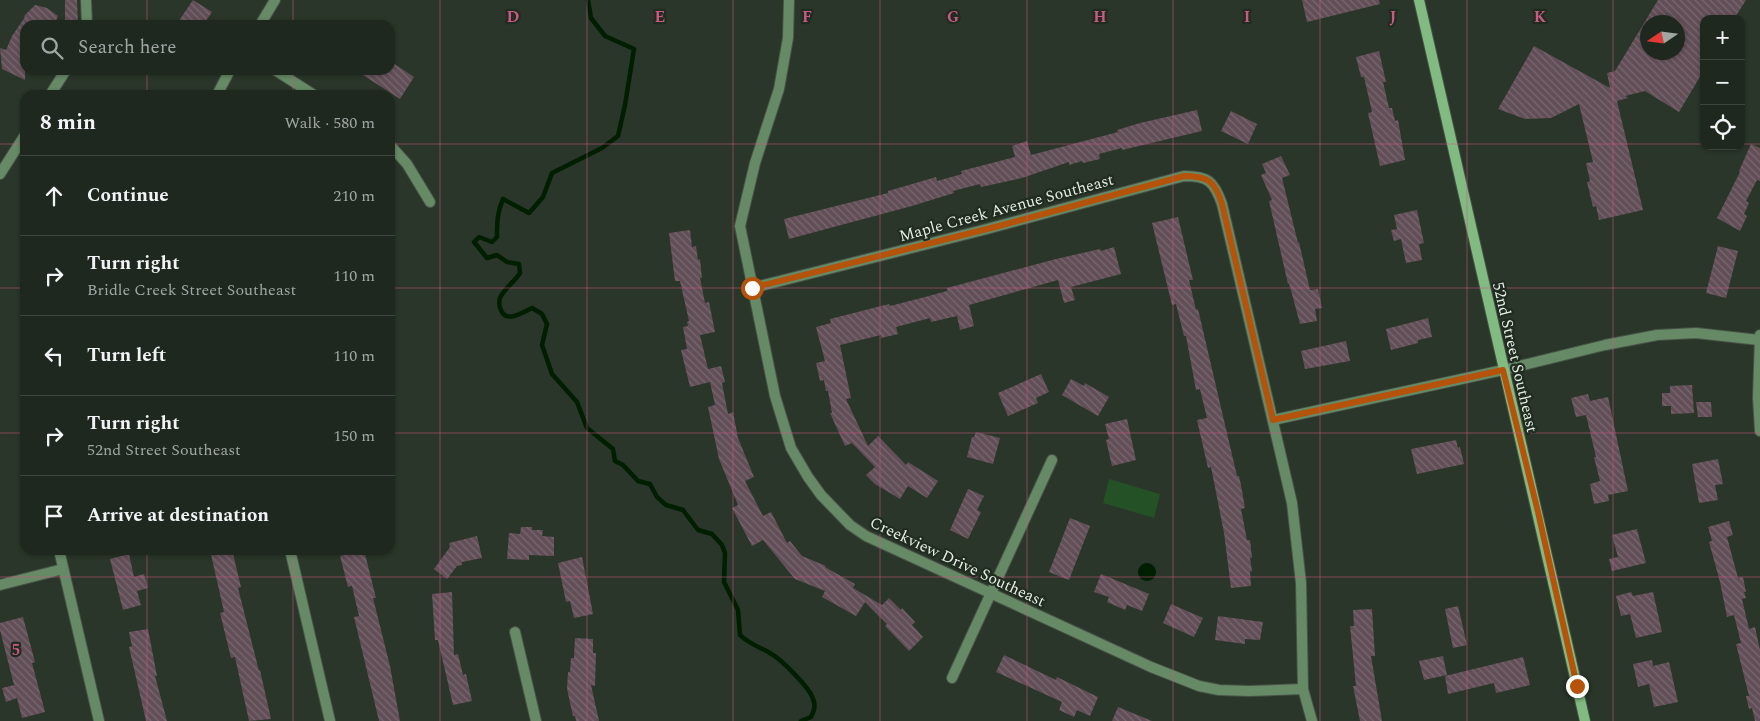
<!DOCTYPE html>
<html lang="en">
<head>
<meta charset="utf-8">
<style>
	body { margin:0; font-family:Spectral,serif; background:#273028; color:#f1f3f6 }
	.controls { position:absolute; right:15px; top:15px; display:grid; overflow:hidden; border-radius:10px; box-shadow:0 1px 4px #0004 }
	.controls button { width:45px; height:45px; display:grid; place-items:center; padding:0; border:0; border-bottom:1px solid #3c443d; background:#1f281f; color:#f1f3f6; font:25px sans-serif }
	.compass { position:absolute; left:1640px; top:15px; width:45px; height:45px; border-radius:50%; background:#1f281f; box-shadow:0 1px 4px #0004; rotate:257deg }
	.stop { position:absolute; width:15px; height:15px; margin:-11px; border:4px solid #b45309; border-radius:50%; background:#fff }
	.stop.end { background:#b45309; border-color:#fff; box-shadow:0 1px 5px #0008 }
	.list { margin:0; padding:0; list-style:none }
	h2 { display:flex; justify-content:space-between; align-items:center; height:65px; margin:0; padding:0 20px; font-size:21px }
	h2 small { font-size:16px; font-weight:400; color:#a1a6a4 }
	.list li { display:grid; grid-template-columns:32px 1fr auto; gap:15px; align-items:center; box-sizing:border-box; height:80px; padding:0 20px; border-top:1px solid #3c443d }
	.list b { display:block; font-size:19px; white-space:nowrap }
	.list p { margin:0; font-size:16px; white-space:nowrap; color:#a1a6a4 }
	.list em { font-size:16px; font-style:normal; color:#a1a6a4 }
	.icon { flex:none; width:28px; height:28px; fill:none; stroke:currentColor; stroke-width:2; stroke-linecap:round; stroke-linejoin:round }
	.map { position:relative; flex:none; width:1760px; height:721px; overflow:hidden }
	.search { position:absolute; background:#1f281f; box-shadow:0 1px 4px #0004; left:20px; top:20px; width:375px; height:55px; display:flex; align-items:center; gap:12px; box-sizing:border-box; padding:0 18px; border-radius:15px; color:#a1a6a4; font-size:19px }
	.panel { position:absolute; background:#1f281f; box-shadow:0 1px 4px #0004; left:20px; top:90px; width:375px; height:465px; border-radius:15px }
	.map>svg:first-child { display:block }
	.pitch { fill:#245125 }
	.water { fill:#001e00 }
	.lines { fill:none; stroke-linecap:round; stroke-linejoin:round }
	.stream { stroke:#001e00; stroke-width:4.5 }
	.building { fill:url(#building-back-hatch); fill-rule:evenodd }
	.street-casing { stroke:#475347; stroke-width:12 }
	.secondary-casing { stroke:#475347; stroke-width:12 }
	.street { stroke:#668966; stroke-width:10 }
	.secondary { stroke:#82bb81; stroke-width:10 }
	.route { stroke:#b45309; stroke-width:6 }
	.grid { fill:none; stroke:#cc5884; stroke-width:1; stroke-opacity:0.55 }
	.labels { text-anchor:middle; stroke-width:4.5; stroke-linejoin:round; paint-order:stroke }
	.street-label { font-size:16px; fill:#e5eee5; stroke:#202c1f }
	.grid-label { font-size:16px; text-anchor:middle; font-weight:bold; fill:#cc5884; stroke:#202c1f; stroke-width:4.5; stroke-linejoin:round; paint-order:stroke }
</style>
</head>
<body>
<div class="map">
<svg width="1760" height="721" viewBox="0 0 1760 721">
	<defs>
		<pattern id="building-back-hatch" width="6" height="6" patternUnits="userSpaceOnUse" patternTransform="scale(1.25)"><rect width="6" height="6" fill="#624e57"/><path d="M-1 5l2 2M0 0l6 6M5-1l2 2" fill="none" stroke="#78686f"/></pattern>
	</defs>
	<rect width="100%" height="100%" fill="#293629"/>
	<!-- pitch -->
	<path class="pitch" d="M1109 479 1160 494 1154 518 1103 503Z"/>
	<!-- water -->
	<circle class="water" cx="1147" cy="572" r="9"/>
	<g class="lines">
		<!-- stream -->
		<path class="stream" d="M588 0 591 18 605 36 634 49 625 105 618 136 602 148 552 173 543 197 529 213 503 199C497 212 497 223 497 237L492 242 479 237 474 242 487 258 497 255 507 262 519 264 520 273C515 281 504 289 500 298 499 301 499 307 501 310 506 324 523 312 532 308L542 314 547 324 542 345 552 374 577 402 587 428 613 449 615 461 623 465 638 481 650 484 657 497 666 505 683 510 698 530 712 534 722 545 725 553 724 582 738 610 740 635C749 644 760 647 770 653 781 659 810 688 813 699 816 706 814 711 811 717L801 721"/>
	</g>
	<!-- building -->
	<g class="building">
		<path d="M65 0H77L78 25 65 24Z"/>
		<path d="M193 0 212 12 203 25H176Z"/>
		<path d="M1302 0H1379L1380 4 1307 22Z"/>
		<path d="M1658 0H1746L1734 19H1704V70L1679 112 1645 91 1625 96 1628 98 1617 101 1643 210 1599 220 1596 206 1593 207 1587 182 1590 181 1586 163 1593 162 1579 104 1551 118 1525 119 1498 109 1534 46 1610 88 1607 73 1615 71ZM1648 22H1678V52H1648Z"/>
		<path d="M35 5 47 8 58 16 54 25H25V80L2 69 0 48 6 50 12 36 25 17 24 16Z"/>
		<path d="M1379 51 1386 82H1383L1389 108H1392L1395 121 1398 120 1405 160 1380 166 1368 113 1372 112 1364 77H1361L1356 57Z"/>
		<path d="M390 61 414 77 400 99 355 70H390Z"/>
		<path d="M1197 110 1202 131 1122 150V148L1099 154 1100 159 1083 163 1082 161 1069 165V162L1022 178 981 187 980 184 953 191 954 193 912 206 789 239 784 219 888 193V191L936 177 937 181 962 174 961 171 1015 157 1012 146 1027 141 1031 155 1118 132 1117 130 1140 123Z"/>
		<path d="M1231 111 1257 124 1248 144 1221 131Z"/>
		<path d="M1751 144 1760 148V181L1757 180 1746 201 1749 203 1744 214 1747 216 1740 231 1717 218 1740 172 1739 171Z"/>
		<path d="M1281 156 1290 175 1282 178 1298 243 1299 242 1310 290 1318 289 1322 308 1315 309 1317 321 1300 324 1289 283 1288 284 1269 201 1272 200 1261 175 1266 173 1262 164Z"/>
		<path d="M1417 210 1424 243 1419 244 1422 260 1406 263 1401 239 1394 241 1391 230 1397 229 1394 215Z"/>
		<path d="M1178 217 1193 280H1189L1196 310 1198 309 1237 476H1239L1241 485 1245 508 1241 509 1247 540H1250L1252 558H1250L1252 571 1250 572 1251 586 1231 588 1224 533 1211 467 1208 468 1197 420 1207 418 1200 389 1196 390 1186 336H1184L1176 304 1172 305 1152 223Z"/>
		<path d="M690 230 692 247 696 246 698 260 700 259 702 278H700L705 303 709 302 715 332 700 335 708 369 721 366 725 382 722 383 728 414 733 412 738 438 754 477 745 481 763 516 771 512 787 543 790 541 802 556 826 566 825 567 855 584 853 588 882 605 889 598 901 610 902 608 915 622 912 625 923 637 909 651 885 626 887 624 865 602 856 616 822 597 825 591 795 579 763 540 752 546 732 508 738 505 719 459 708 407 715 405 710 382 690 387 681 350 687 349 683 327 688 326 687 322 689 321 680 281H675L669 233Z"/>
		<path d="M1718 246 1738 251 1726 298 1706 293Z"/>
		<path d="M1114 247 1121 274 1071 287 1075 300 1064 303 1058 280 969 305 974 326 960 330 957 316 931 322 930 318 896 327 898 334 881 338V335L840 345 851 398 846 399 868 446 878 436 906 465 908 462 938 481 927 498 908 486 900 499 875 484 866 475 875 467 852 443 845 446 830 413H832L828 391H826L824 380 820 381 816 363 825 361 816 327 831 323 830 319 889 304 890 306 925 297 947 291V288L1056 259 1100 249 1101 251Z"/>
		<path d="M1428 318 1432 337 1418 340V343L1391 350 1386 329Z"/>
		<path d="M1346 341 1350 361 1305 369 1301 351Z"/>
		<path d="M1041 374 1049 392 1036 398 1038 403 1008 416 998 393Z"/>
		<path d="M1071 379 1084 386 1085 383 1109 397 1098 416 1062 395Z"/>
		<path d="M1692 385 1694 413 1671 414V406H1662V393H1670V386Z"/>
		<path d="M1588 394 1590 401 1608 397 1628 491 1608 495 1609 501 1594 504 1590 484 1600 481 1594 457H1596L1586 415 1576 417 1571 398Z"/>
		<path d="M1696 402H1711L1712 417H1698Z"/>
		<path d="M1127 419 1136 460 1112 466 1106 440 1109 439 1105 424Z"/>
		<path d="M976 432 1000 438 993 464 967 457 972 437H974Z"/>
		<path d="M1456 440 1458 448 1460 447 1464 464 1417 474 1411 449Z"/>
		<path d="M1718 459 1723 484 1715 485 1718 500 1699 503 1692 464Z"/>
		<path d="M968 489 984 496 977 510 981 512 968 539 950 530Z"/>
		<path d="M1070 518 1090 526 1069 580 1049 572Z"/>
		<path d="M1729 521 1733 535 1727 537 1738 578 1743 577 1746 592H1744L1746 598 1742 599 1749 629 1755 627 1760 650V721H1755L1752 708 1749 709 1746 696H1749L1736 644 1741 643 1734 615 1727 617 1720 582 1709 542 1712 541 1708 527Z"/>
		<path d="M521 527H532V530H543L542 536 554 537V556L529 555V560L507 559 509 533 520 534Z"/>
		<path d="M1637 529 1646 563 1612 571 1609 559 1618 557 1612 535Z"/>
		<path d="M477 536 482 558 462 562V565L457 566 447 579 434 569 450 547 449 543Z"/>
		<path d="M210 550H228L229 555 233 554 241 587 238 588 259 671 260 670 271 719 249 721 235 657 231 658 220 613 224 612Z"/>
		<path d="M362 550H364L376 598H373L390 666 400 721H379L354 617 359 616 352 586 348 587 340 556Z"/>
		<path d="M129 554 134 577 144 574 148 588 137 591 141 605 123 610 110 559Z"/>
		<path d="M582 557 593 614 574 618 570 601 566 602 558 563Z"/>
		<path d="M1101 574 1149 594 1142 611 1127 605 1125 610 1107 602 1109 597 1094 592Z"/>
		<path d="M452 592 454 655 458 654 463 675 466 674 472 701 453 705 438 640H435L432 594Z"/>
		<path d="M1631 592 1633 596 1653 592 1662 632 1636 638 1630 614 1621 616 1616 596Z"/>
		<path d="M1171 604 1203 618 1194 637 1163 623Z"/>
		<path d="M1458 606 1467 645 1453 648 1445 609Z"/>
		<path d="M1372 609 1375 656H1371L1382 721H1360L1353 686H1356L1350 626H1354L1353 610Z"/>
		<path d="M1218 616 1263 622 1260 640 1245 639V644L1215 640Z"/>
		<path d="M23 617 35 662 32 663 45 712 22 718 17 698 6 702 2 688 14 685 0 630V623Z"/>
		<path d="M148 629 157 676H155L167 721H146L129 647 132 646 129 632Z"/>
		<path d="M575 638 593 639V653H596L595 686 591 685 599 721H576L575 716H573L567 689 568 672H570L571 658H574Z"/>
		<path d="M1004 655 1056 680 1057 677 1098 697 1090 716 1077 710 1074 717 1059 710 1062 702 996 672Z"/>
		<path d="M1443 656 1447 675 1424 680 1419 661Z"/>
		<path d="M1523 657 1530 685 1496 693 1494 683 1448 694 1445 676Z"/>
		<path d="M1652 660 1653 666 1669 662 1678 702 1654 707 1649 684 1638 687 1633 664Z"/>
		<path d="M1118 707 1152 721H1112Z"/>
	</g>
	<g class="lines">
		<defs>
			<g id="street">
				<path d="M86 0 87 25"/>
				<path d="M789 0 788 38 779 89 755 163 740 226 775 396 791 448 808 477 821 495 850 525 866 536 1151 667 1199 686 1219 690 1249 691 1303 689"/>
				<path d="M260 25 275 0"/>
				<path d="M275 70 314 95"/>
				<path d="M50 95 66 70"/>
				<path d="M217 95 230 70"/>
				<path d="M390 145 407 164 430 202"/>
				<path d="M0 174 25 135"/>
				<path d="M752 288 983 230 1184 176C1208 176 1214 181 1222 204L1292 503 1301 583 1303 689 1312 721"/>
				<path d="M1760 335 1758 398 1760 431"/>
				<path d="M1273 420 1503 370 1605 345 1657 335 1696 333 1759 340"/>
				<path d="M59 550 99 721"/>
				<path d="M290 550 330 721"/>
				<path d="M0 585 63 569"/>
				<path d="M515 632 536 721"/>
				<path d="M952 678 1052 460"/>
			</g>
			<path id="secondary" d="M1419 0 1585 721"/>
		</defs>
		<!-- street casing -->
		<use href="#street" class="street-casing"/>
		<!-- secondary casing -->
		<use href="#secondary" class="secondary-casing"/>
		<!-- street -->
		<use href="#street" class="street"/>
		<!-- secondary -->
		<use href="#secondary" class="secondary"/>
	</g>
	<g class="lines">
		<!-- route -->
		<path class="route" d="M752 288 995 227 1184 176C1208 176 1215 181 1222 204L1273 420 1503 370 1538 512 1577 686"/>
	</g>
	<!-- grid -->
	<path class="grid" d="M147 0V25M293 0V25M440 0V721M587 0V721M733 0V721M880 0V721M1027 0V721M1173 0V721M1320 0V721M1467 0V721M1613 0V721M147 70V95M293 70V95M0 144H25M390 144H1704M1741 144H1760M0 288H25M390 288H1760M0 433H25M390 433H1760M147 550V721M293 550V721M0 577H1760"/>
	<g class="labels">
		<!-- street labels -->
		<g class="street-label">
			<text transform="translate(1006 207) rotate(-15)" y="6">Maple Creek Avenue Southeast</text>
			<text transform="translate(1516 357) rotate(77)" y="6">52nd Street Southeast</text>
			<text transform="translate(958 561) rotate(25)" y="6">Creekview Drive Southeast</text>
		</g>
	</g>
	<g class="grid-label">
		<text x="513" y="22">D</text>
		<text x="660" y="22">E</text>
		<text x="807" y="22">F</text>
		<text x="953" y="22">G</text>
		<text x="1100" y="22">H</text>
		<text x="1247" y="22">I</text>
		<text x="1393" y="22">J</text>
		<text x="1540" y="22">K</text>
		<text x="16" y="655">5</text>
	</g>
</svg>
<div class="controls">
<button>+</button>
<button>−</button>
<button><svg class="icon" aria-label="locate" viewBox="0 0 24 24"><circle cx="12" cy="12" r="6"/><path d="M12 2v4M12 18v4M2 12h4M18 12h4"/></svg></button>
</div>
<svg class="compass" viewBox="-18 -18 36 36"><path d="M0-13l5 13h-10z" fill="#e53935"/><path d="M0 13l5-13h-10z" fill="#a1a6a4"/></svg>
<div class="stop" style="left:752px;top:288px"></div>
<div class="stop end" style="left:1577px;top:686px"></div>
<div class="search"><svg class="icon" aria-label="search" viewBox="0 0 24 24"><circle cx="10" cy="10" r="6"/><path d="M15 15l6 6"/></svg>Search here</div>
<section class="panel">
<h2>8 min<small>Walk · 580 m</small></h2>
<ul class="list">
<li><svg class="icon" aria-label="ahead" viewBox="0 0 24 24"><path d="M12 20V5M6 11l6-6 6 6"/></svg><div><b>Continue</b></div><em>210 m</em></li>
<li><svg class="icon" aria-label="right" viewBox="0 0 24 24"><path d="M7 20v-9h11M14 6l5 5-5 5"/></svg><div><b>Turn right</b><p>Bridle Creek Street Southeast</p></div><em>110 m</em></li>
<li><svg class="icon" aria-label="left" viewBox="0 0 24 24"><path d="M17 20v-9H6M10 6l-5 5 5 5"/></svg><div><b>Turn left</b></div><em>110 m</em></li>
<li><svg class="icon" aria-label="right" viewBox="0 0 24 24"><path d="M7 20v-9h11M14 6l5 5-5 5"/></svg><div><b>Turn right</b><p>52nd Street Southeast</p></div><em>150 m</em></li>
<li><svg class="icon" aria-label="arrive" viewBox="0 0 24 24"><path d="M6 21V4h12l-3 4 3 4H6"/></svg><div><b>Arrive at destination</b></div></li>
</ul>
</section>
</div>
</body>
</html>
